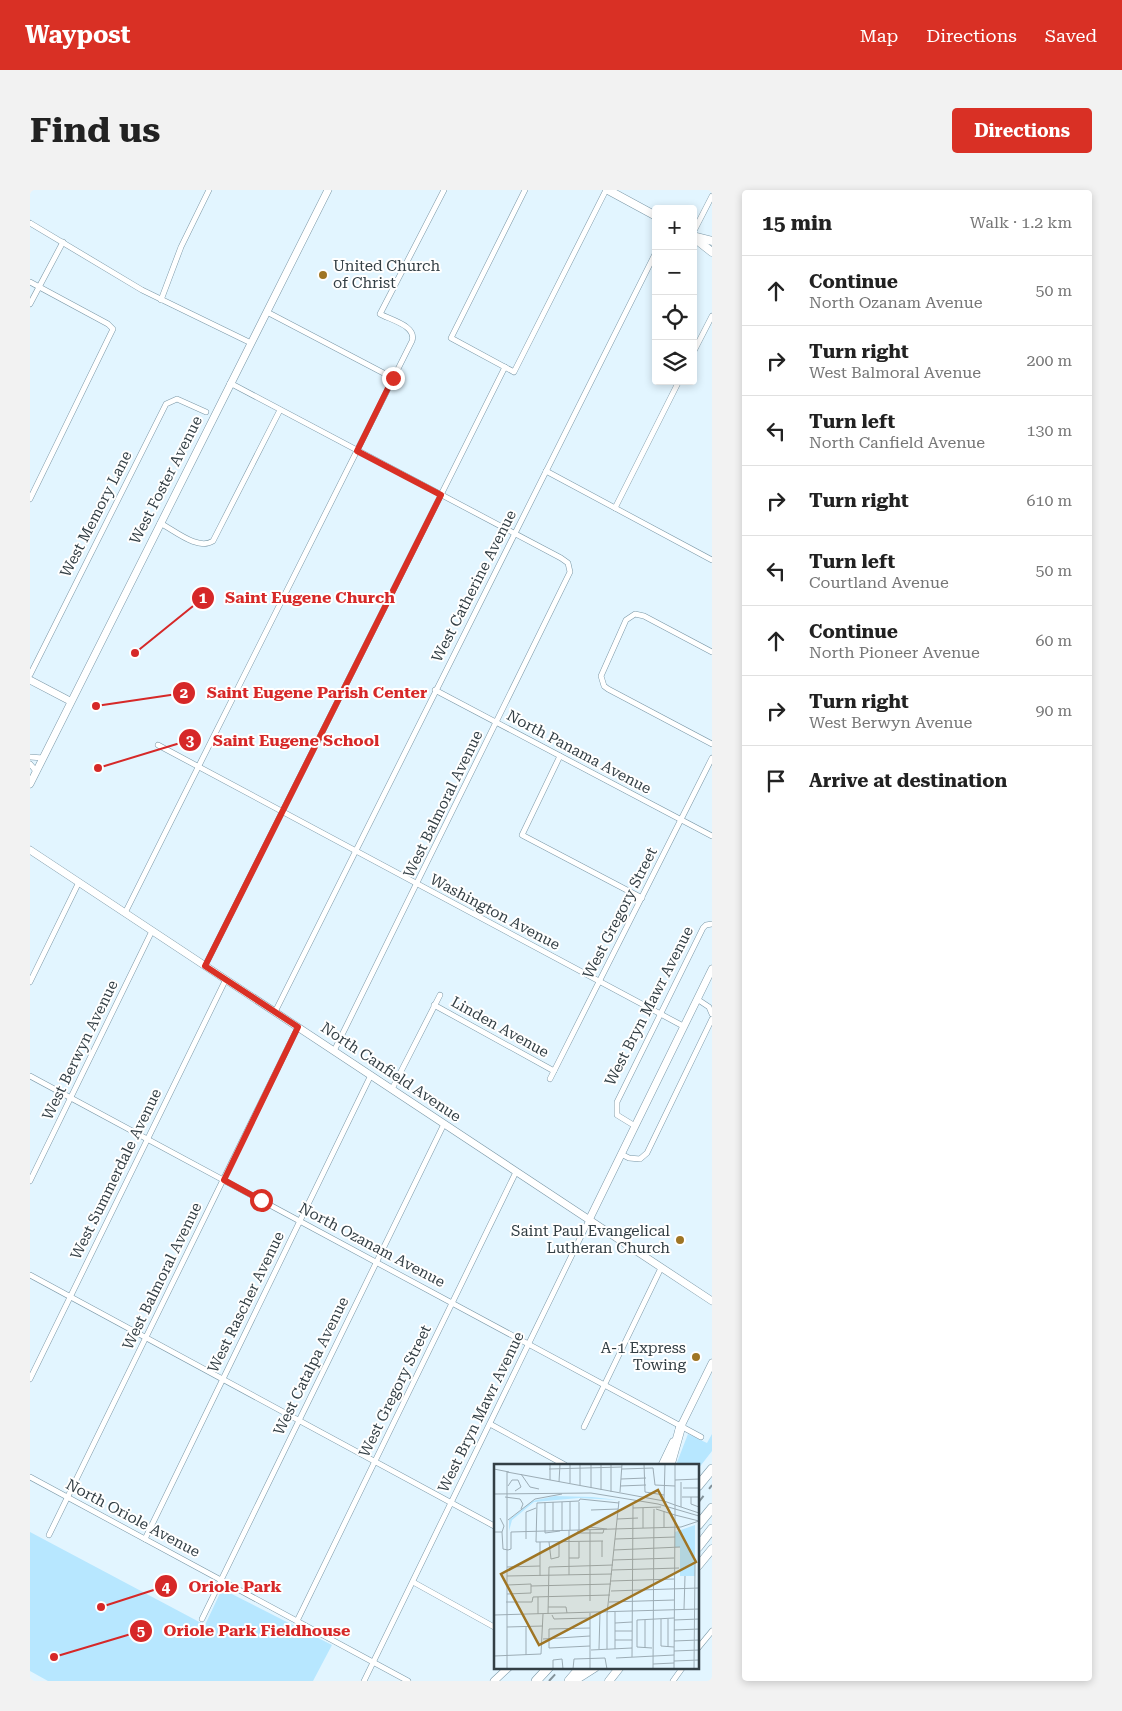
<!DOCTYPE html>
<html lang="en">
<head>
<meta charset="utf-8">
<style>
	body { margin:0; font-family:"Roboto Serif",serif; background:#f2f2f2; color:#222 }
	.controls { position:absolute; right:15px; top:15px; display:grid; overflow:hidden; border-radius:5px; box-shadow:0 2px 8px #0003 }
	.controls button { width:45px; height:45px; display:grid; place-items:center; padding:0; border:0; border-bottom:1px solid #e0e0e0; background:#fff; color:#222; font:25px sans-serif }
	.stop { position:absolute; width:15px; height:15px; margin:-11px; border:4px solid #d93025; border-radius:50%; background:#fff }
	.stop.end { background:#d93025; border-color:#fff; box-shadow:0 1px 5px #0008 }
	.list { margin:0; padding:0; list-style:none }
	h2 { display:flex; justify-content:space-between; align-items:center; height:65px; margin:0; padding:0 20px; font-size:21px }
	h2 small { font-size:16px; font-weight:400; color:#767676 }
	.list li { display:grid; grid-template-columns:32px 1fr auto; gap:15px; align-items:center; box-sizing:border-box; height:70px; padding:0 20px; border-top:1px solid #e0e0e0 }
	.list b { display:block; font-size:19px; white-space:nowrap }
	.list p { margin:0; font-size:16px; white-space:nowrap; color:#767676 }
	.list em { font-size:16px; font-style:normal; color:#767676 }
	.icon { flex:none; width:28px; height:28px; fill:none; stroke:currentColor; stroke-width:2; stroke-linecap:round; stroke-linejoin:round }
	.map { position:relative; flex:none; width:682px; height:1491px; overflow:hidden; border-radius:5px }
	header { display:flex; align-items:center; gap:30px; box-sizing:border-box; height:70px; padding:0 25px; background:#d93025; color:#fff }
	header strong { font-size:24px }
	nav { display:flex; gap:28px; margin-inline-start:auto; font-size:18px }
	.intro { display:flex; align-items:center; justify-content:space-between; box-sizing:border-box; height:120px; padding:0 30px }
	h1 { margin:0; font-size:35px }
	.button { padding:12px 22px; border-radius:5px; background:#d93025; color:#fff; font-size:18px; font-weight:700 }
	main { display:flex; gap:30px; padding:0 30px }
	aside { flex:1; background:#fff; border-radius:5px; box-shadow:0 2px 8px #0003 }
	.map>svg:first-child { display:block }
	.green { fill:#b7e7ff }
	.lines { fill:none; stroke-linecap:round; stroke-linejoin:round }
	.street-casing { stroke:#7b98a7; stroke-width:6 }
	.secondary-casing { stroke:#7b98a7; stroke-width:8 }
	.primary-casing { stroke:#7b98a7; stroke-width:9 }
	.highway-casing { stroke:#7b98a7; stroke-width:10 }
	.street { stroke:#fff; stroke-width:5 }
	.secondary { stroke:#fff; stroke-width:7 }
	.primary { stroke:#fff; stroke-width:8 }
	.highway { stroke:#fff; stroke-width:9 }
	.rail { stroke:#83929a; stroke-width:2; stroke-dasharray:9 9; stroke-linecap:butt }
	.route { stroke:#d93025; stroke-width:6 }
	.poi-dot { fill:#9f7524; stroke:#fff; stroke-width:2 }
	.labels { text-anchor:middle; stroke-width:4; stroke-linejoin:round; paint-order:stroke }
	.poi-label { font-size:15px; fill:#333f45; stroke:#fff; text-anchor:end }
	.street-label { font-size:15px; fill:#333f45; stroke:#fff }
	.inset-road { fill:none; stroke:#9cacb5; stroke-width:1 }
	.view { fill:#9f7524; fill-opacity:0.15; stroke:#9f7524; stroke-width:2.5 }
	.inset-edge { fill:none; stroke:#333f45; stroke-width:2.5 }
	.leader { fill:none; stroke:#d62828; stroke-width:2 }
	.callout-dot { fill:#d62828; stroke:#fff; stroke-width:2 }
	.mark-label { font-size:15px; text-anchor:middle; font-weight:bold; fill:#fff }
	.callout-label { font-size:16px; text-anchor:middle; font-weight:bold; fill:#d62828; stroke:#fff; stroke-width:4; stroke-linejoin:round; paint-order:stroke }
</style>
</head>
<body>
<header>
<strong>Waypost</strong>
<nav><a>Map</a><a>Directions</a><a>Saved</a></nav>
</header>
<div class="intro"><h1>Find us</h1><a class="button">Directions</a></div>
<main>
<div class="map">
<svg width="682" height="1491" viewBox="0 0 682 1491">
	<rect width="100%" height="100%" fill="#e2f5ff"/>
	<!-- green -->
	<g class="green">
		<path d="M658 1244 677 1253 682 1244V1261L668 1279V1275H646Z"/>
		<path d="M0 1342 175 1435 192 1399 302 1455 283 1491H18L0 1481Z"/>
	</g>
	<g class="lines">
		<defs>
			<g id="street">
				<path d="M495 0 421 148 484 182 576 0"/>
				<path d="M0 33 112 100 221 153"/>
				<path d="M663 43 682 6"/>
				<path d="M0 92 78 134 83 139 0 309"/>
				<path d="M131 110 151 57 179 0"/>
				<path d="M0 114 33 52"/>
				<path d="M237 122 363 188"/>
				<path d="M663 163 682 126"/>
				<path d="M200 193 531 368 538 373 540 382 304 861"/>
				<path d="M516 281 682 370"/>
				<path d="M585 318 649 191"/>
				<path d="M130 333C144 340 168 361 183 351L250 220"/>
				<path d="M682 462 614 426 605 424 596 430 571 486 574 496 578 499 682 554"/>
				<path d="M0 485 136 214 147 209 176 222"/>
				<path d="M405 500 682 646"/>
				<path d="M128 555 653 836"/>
				<path d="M530 566 492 645 612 708"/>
				<path d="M0 567 13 568"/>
				<path d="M0 574 6 581"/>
				<path d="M95 723 382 151C387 136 361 130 350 124L414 0"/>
				<path d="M175 776 475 177"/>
				<path d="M0 792 49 692"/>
				<path d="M667 809 679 817 682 824"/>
				<path d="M404 815 524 881"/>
				<path d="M245 822 626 62"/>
				<path d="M0 886 671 1247"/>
				<path d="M520 889 682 568"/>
				<path d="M362 899 410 805"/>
				<path d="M605 936 587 925V912L673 738 676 735 682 734"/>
				<path d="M591 964 599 968 610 969 617 963 682 829"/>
				<path d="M0 991 122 741"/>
				<path d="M0 1085 466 1337"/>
				<path d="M0 1189 196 789"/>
				<path d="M460 1234 535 1275"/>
				<path d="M554 1237 631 1078"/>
				<path d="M0 1287 378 1491"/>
				<path d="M19 1345 268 837"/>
				<path d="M115 1349 341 885"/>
				<path d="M383 1392 466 1438"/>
				<path d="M172 1429 414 934"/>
				<path d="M267 1431 486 982"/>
				<path d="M668 1458 682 1441"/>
				<path d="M334 1491 559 1030"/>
				<path d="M643 1491 653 1477"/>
			</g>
			<g id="secondary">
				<path d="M0 490 40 511"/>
				<path d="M0 594 298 0"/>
				<path d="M0 660 682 1111"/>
				<path d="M559 1030 682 779"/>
				<path d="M649 1240 682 1173"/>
				<path d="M632 1275 643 1252"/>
				<path d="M464 1491 479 1477"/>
			</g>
			<g id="primary">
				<path d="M578 0 626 26"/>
				<path d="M663 46 682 51"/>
				<path d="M663 47 682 62"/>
				<path d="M668 1376 682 1359"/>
				<path d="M579 1491 590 1477"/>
			</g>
			<g id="highway">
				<path d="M640 1275 651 1236"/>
				<path d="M668 1296 682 1279"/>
				<path d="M668 1335 682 1318"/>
				<path d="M668 1357 682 1339"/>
				<path d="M506 1491 519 1477"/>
				<path d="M539 1491 551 1477"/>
				<path d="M543 1491 565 1477"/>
			</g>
		</defs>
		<!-- street casing -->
		<use href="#street" class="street-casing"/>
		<!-- secondary casing -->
		<use href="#secondary" class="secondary-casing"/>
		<!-- primary casing -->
		<use href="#primary" class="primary-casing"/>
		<!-- highway casing -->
		<use href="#highway" class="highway-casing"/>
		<!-- street -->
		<use href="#street" class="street"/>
		<!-- secondary -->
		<use href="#secondary" class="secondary"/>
		<!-- primary -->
		<use href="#primary" class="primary"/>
		<!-- highway -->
		<use href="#highway" class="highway"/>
		<!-- rail -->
		<g class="rail">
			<path d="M668 1313 682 1295"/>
			<path d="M519 1491 532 1477"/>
		</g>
	</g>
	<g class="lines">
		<!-- route -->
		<path class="route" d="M231 1010 194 990 268 837 175 776 411 305 327 261 363 188"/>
	</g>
	<!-- markers -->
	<g class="poi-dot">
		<circle cx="293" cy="85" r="5"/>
		<circle cx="650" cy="1050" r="5"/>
		<circle cx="666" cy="1167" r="5"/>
	</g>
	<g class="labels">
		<!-- poi labels -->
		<g class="poi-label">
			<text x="303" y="81" text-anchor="start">United Church<tspan x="303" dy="17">of Christ</tspan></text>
			<text x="640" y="1046">Saint Paul Evangelical<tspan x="640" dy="17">Lutheran Church</tspan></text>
			<text x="656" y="1163">A-1 Express<tspan x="656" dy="17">Towing</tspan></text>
		</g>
		<!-- street labels -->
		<g class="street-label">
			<text transform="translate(136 290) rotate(-63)" y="5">West Foster Avenue</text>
			<text transform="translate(66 324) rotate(-63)" y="5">West Memory Lane</text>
			<text transform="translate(444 396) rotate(-63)" y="5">West Catherine Avenue</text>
			<text transform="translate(549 562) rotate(28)" y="5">North Panama Avenue</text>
			<text transform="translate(413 614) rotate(-64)" y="5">West Balmoral Avenue</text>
			<text transform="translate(465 722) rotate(28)" y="5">Washington Avenue</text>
			<text transform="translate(590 723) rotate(-63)" y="5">West Gregory Street</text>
			<text transform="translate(619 816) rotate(-63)" y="5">West Bryn Mawr Avenue</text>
			<text transform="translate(470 837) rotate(29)" y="5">Linden Avenue</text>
			<text transform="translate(50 860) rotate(-64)" y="5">West Berwyn Avenue</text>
			<text transform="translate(361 882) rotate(34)" y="5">North Canfield Avenue</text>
			<text transform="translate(86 984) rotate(-64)" y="5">West Summerdale Avenue</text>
			<text transform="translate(342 1055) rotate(28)" y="5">North Ozanam Avenue</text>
			<text transform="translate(132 1086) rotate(-64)" y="5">West Balmoral Avenue</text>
			<text transform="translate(216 1112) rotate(-64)" y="5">West Rascher Avenue</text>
			<text transform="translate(281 1176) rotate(-64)" y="5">West Catalpa Avenue</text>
			<text transform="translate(365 1201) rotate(-64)" y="5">West Gregory Street</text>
			<text transform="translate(451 1222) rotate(-64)" y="5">West Bryn Mawr Avenue</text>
			<text transform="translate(103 1328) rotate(28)" y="5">North Oriole Avenue</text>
		</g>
	</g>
	<!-- overview -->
	<g transform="translate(464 1274)">
		<rect width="205" height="205" fill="#e2f5ff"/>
		<path d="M61 32 98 33 124 36 85 34 40 38 18 56 15 67V56L38 37ZM201 61V112H186V83H181V68Z" fill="#b7e7ff"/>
		<path class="inset-road" d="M150 0 151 28 170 31M181 0V41L205 49M159 4 161 21 181 22M0 5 15 8M55 5 128 3M128 5 159 4M13 8 170 37 181 41V51L205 57M13 8V205M27 10 36 23 45 25M127 15 152 14M56 16V0M181 16 205 15M65 18 66 0M187 18V43M76 19V0M86 21V0M14 22 18 16H24L27 23 21 27M126 22 152 21M97 24V0M189 24H205M107 26V0M117 28V0M126 28 128 0M0 30 97 29 164 40 205 52M11 33 26 35 29 40 27 45M188 33H205M197 33V40L205 43M170 37 171 0M51 38V69L66 67M85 38V66M139 44 167 43M162 45 181 51 180 205M97 46 124 45M6 54 10 62 8 68M123 55 144 54M14 56 41 35 68 30M170 63V47M149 64V44M68 66V38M75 66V111M76 66V38M84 66V69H109L110 65M93 66 94 63 113 65M59 67V38M0 68H8L9 85 14 86 17 85V68L187 63 205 57M32 75V48L42 44M121 75 181 73M109 77 42 78 43 39 85 37 86 35 125 39M55 78 57 95 65 93V78M120 86 186 83M108 93V77M75 94H85V78M119 96 180 94M13 103 46 102M118 106 185 104M13 112 118 110M46 112V78M117 117 180 115M37 122 117 120M117 127 205 124M13 130 37 129V120L13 121M44 133V150M96 137V66M12 138H38L39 133 116 131M115 138 180 136M54 143H72L73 149M190 145 191 112M121 148V185M54 150 55 103 119 101M0 151 205 145M58 151 60 155 96 154M167 155V182L180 183M180 156 205 155M121 159 138 158M13 163 49 162M180 166 205 165M121 167H138M49 175 96 172M121 176H138M180 177 205 176M96 182 55 184V165L96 164M174 183V155M151 184V156M158 184 143 183V156L180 154M105 185 106 148M113 185V150L125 37M97 186 138 184M180 187 205 186M32 191V163M0 192 47 190 49 150M138 193 139 41M122 194 180 191M180 197 205 196M159 200 180 199M59 205V196L68 195 69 205M79 205 80 195 111 194 113 205M96 205V149M159 205 160 45M200 205 201 99"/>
		<path class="view" d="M164 26 202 98 45 181 7 110Z"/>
		<rect width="205" height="205" class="inset-edge"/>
	</g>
	<!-- callouts -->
	<path class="leader" d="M105 463L173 408M66 516L154 503M68 578L160 550M71 1417L136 1396M24 1467L111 1441"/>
	<g class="callout-dot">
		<circle cx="105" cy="463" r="5"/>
		<circle cx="66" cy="516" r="5"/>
		<circle cx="68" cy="578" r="5"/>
		<circle cx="71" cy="1417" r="5"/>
		<circle cx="24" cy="1467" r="5"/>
		<circle cx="173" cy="408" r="12"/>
		<circle cx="154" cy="503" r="12"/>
		<circle cx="160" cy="550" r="12"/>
		<circle cx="136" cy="1396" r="12"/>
		<circle cx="111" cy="1441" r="12"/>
	</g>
	<g class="mark-label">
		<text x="173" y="413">1</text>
		<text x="154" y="508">2</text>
		<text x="160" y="556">3</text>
		<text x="136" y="1402">4</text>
		<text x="111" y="1446">5</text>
	</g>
	<g class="callout-label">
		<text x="280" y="413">Saint Eugene Church</text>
		<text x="287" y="508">Saint Eugene Parish Center</text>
		<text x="266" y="556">Saint Eugene School</text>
		<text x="205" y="1402">Oriole Park</text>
		<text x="227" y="1446">Oriole Park Fieldhouse</text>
	</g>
</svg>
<div class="controls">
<button>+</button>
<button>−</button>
<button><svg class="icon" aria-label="locate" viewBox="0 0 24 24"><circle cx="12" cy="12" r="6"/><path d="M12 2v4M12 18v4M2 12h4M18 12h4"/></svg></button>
<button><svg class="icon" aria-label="layers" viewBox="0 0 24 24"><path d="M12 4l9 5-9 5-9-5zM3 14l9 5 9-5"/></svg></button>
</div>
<div class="stop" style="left:231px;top:1010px"></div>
<div class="stop end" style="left:363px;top:188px"></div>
</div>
<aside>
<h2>15 min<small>Walk · 1.2 km</small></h2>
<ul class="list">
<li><svg class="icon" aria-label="ahead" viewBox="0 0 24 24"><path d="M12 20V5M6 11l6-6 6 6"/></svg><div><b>Continue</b><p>North Ozanam Avenue</p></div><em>50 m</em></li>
<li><svg class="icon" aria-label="right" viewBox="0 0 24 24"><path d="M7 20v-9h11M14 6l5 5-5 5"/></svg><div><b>Turn right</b><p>West Balmoral Avenue</p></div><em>200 m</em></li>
<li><svg class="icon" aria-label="left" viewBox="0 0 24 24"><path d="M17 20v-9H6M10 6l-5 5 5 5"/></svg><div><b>Turn left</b><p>North Canfield Avenue</p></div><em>130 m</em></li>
<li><svg class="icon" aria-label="right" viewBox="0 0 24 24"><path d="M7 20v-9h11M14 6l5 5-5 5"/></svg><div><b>Turn right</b></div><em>610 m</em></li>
<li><svg class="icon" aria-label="left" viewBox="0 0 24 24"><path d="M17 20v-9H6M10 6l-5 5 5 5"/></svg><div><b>Turn left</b><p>Courtland Avenue</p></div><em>50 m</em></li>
<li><svg class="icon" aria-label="ahead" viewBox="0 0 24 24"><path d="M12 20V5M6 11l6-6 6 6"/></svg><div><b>Continue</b><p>North Pioneer Avenue</p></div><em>60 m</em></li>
<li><svg class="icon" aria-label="right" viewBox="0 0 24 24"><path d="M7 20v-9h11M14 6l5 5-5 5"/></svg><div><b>Turn right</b><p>West Berwyn Avenue</p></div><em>90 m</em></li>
<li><svg class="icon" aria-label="arrive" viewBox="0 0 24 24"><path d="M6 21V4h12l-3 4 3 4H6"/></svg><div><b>Arrive at destination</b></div></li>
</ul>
</aside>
</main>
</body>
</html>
